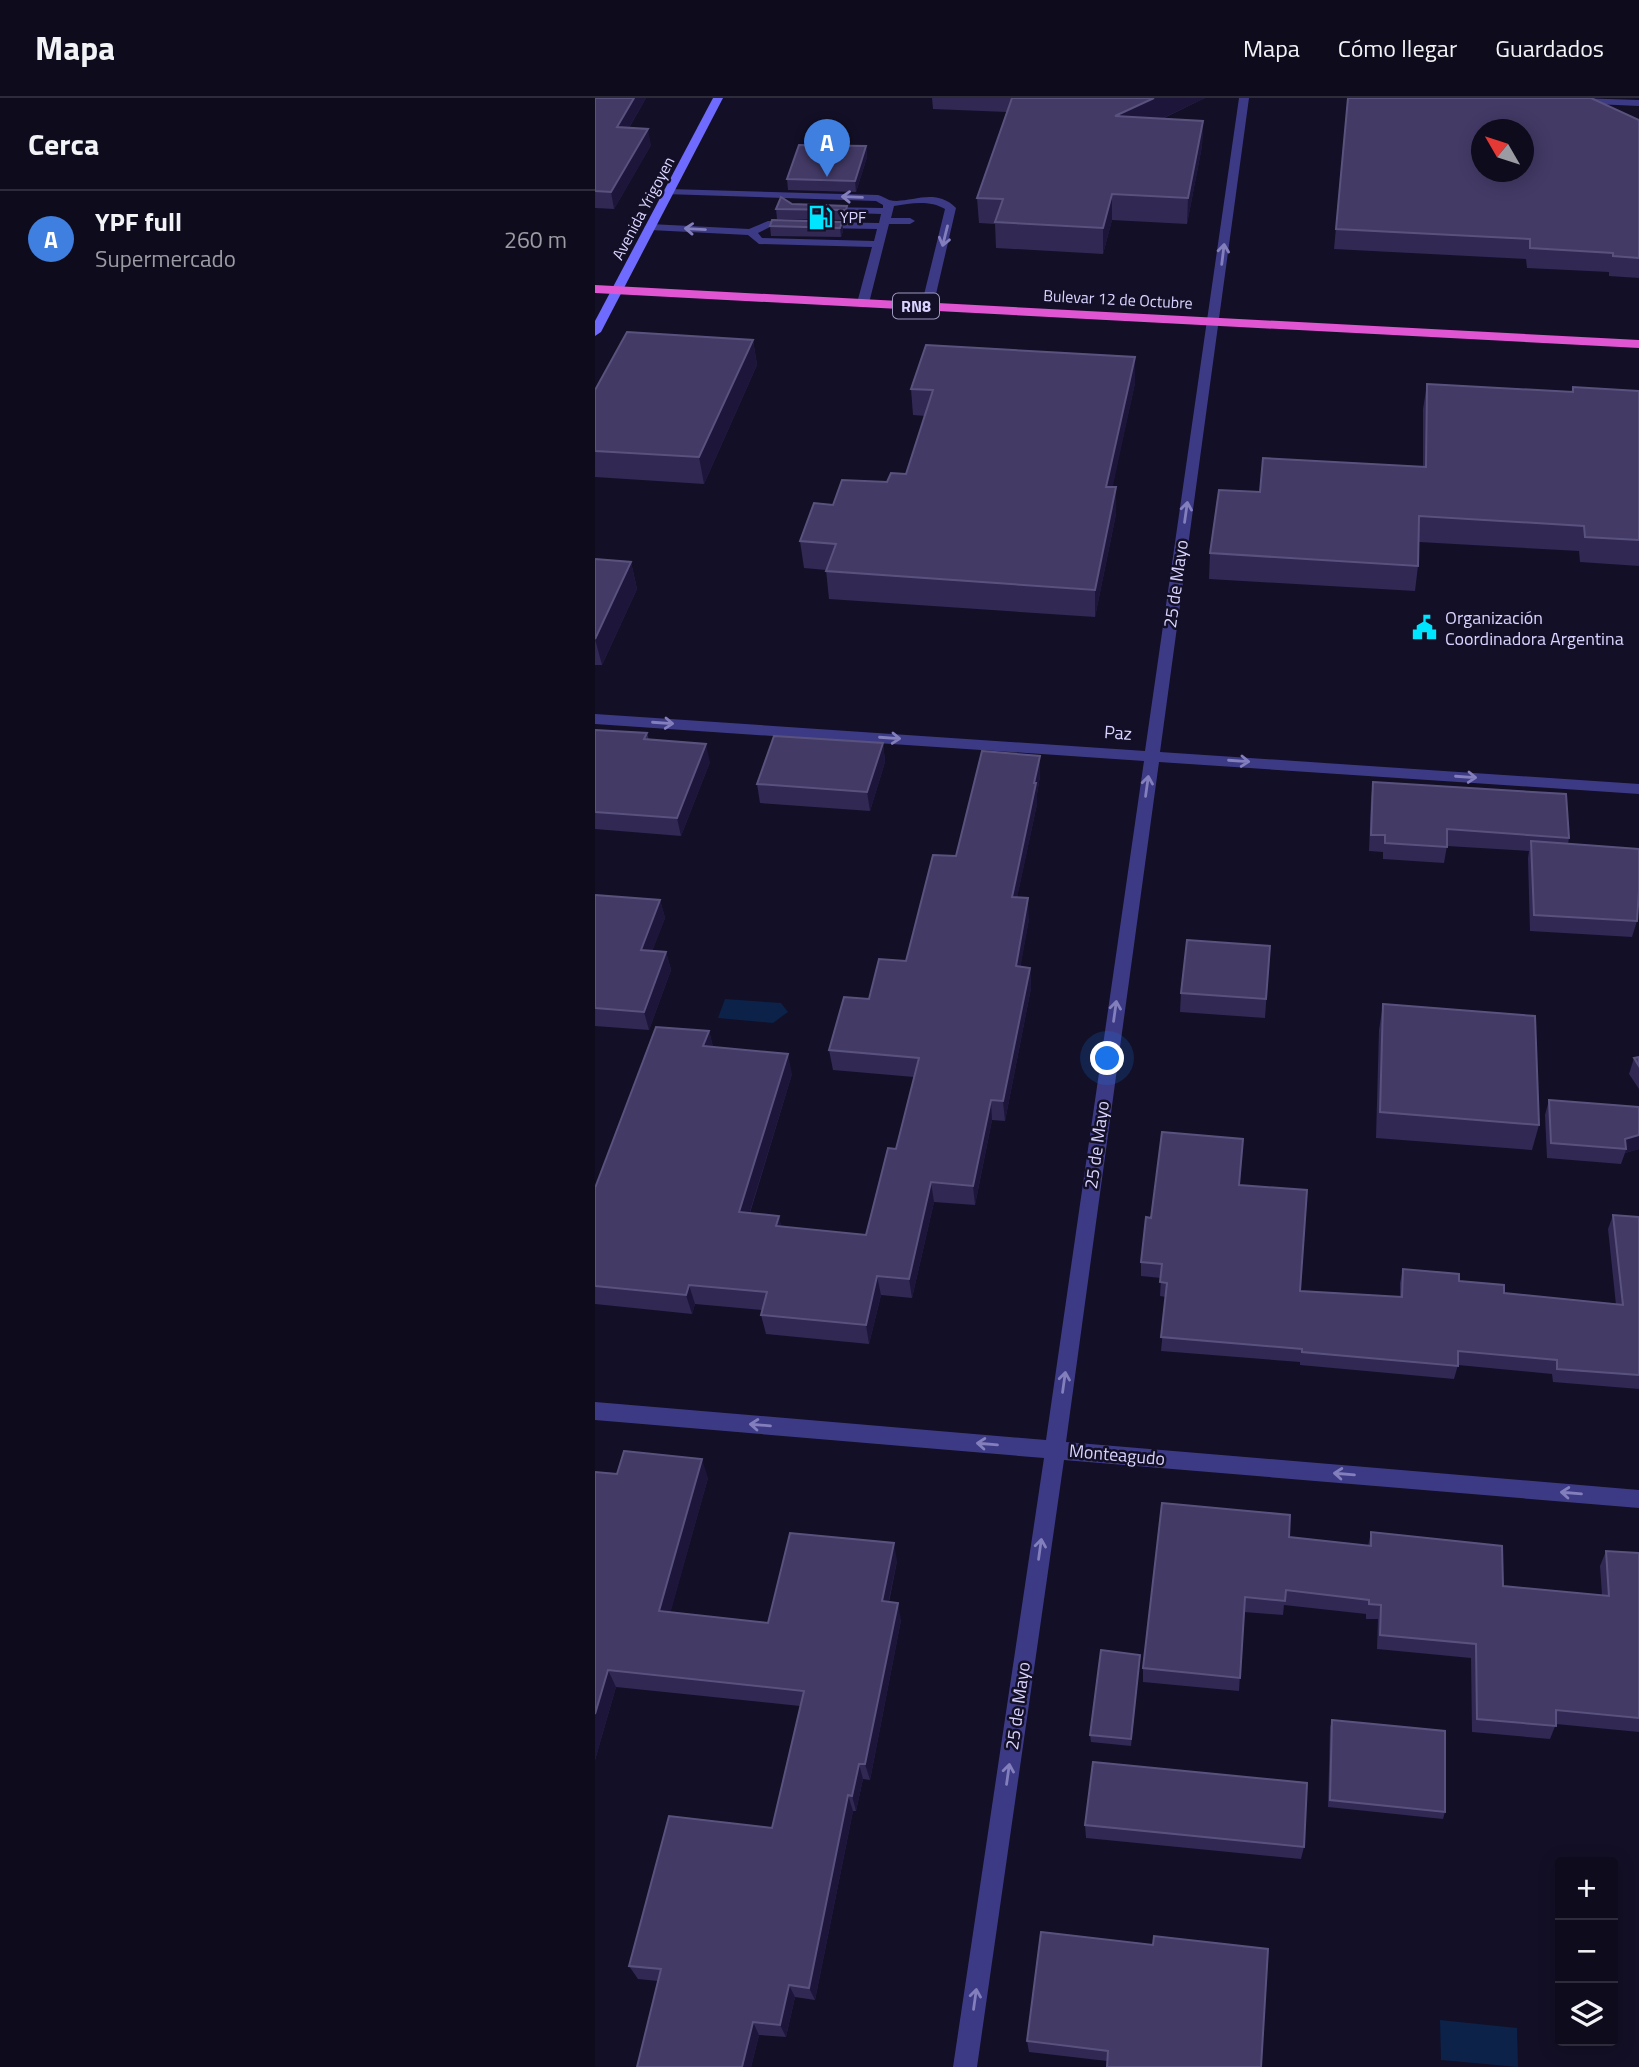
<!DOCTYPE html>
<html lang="es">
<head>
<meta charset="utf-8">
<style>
	body { margin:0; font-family:"Titillium Web",sans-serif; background:#171425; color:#f1f3f6 }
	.controls { position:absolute; right:21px; bottom:21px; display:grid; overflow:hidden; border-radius:7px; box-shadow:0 4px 18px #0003 }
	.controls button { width:63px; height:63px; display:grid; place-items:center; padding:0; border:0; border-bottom:2px solid #2e2b3b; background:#0e0b1c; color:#f1f3f6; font:35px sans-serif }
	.compass { position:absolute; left:876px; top:21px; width:63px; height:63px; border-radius:50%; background:#0e0b1c; box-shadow:0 4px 18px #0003; rotate:309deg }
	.you { position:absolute; left:513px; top:961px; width:24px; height:24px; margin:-18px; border:5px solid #fff; border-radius:50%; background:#1a73e8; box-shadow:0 0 0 10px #1a73e833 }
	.badge { display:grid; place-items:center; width:46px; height:46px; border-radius:50%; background:#ea580c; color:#fff; font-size:23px; font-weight:700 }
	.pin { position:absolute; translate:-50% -58px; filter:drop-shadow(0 2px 4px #0008) }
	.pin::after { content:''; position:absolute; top:37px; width:24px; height:21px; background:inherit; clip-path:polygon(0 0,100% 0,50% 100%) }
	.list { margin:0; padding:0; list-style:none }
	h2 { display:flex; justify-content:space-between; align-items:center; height:91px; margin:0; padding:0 28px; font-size:30px }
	h2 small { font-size:23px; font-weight:400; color:#9b9ba3 }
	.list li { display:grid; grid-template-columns:46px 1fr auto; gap:21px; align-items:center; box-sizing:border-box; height:98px; padding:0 28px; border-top:2px solid #2e2b3b }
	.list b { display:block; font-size:26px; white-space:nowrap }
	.list p { margin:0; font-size:23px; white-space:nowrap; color:#9b9ba3 }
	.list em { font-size:23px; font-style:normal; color:#9b9ba3 }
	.icon { flex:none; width:38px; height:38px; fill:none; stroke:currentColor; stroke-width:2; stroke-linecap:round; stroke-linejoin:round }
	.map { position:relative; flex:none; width:1044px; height:1969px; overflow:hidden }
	header { display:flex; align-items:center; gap:42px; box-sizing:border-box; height:98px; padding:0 35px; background:#0e0b1c; border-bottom:2px solid #2e2b3b }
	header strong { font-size:33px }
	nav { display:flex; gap:38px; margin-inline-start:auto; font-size:24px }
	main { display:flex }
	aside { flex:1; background:#0e0b1c }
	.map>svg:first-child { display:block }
	.water { fill:#0c2248 }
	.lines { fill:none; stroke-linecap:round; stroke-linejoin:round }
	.service { fill:#3d3a85; fill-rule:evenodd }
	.minor { fill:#3d3a85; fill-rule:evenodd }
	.secondary { fill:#6f6bff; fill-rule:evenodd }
	.trunk { fill:#e055d1; fill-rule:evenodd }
	.wall { fill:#312854 }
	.shaded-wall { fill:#1d163a }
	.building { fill:#433a66; stroke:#5a527e; stroke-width:2; fill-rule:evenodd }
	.oneway { stroke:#837fbc }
	.labels { text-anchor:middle; stroke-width:5; stroke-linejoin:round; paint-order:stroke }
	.far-street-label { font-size:16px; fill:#d9d4ff; stroke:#130f26 }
	.far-poi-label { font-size:16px; fill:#d9d4ff; stroke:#130f26; text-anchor:start }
	.shield { fill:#130f26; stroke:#9e99be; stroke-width:2 }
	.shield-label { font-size:16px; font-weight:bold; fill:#d9d4ff }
	.street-label { font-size:18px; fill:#d9d4ff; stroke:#130f26 }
	.poi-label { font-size:18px; fill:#d9d4ff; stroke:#130f26; text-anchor:start }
</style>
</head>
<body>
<header>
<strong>Mapa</strong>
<nav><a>Mapa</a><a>Cómo llegar</a><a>Guardados</a></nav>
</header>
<main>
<aside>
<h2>Cerca<small></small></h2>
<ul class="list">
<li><span class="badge" style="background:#3f7fe0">A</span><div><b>YPF full</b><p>Supermercado</p></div><em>260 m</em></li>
</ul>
</aside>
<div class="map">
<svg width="1044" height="1969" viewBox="0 0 1044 1969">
	<rect width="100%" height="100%" fill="#130f26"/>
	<!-- water -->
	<g class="water">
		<path d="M130 901 186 905 193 914 178 925 123 920Z"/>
		<path d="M845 1922 922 1930 923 1969 846 1962Z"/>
	</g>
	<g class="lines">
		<!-- service -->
		<path class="service" d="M74 91 283 97C287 98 290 100 294 102 314 107 339 88 361 110L338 209 332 212 326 209 350 111C335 102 316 105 299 108L296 120H315L320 123 315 126H294L274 205 268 208 262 205 277 149 164 146 153 137 55 132 49 129 55 126 154 131 173 123 201 124V128L175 129 163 135 167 140 279 143 282 131 225 130 220 127 225 124 284 125 286 116 230 114 226 113V109L288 110V107L281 103 70 96 69 94Z"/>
		<!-- minor -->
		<g class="minor">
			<path d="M644 0H654L565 654 1044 686V696L564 664 471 1344 1044 1392V1410L469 1362 382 1969H358L449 1360 0 1322V1304L451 1342 549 663 0 626V616L550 653Z"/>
			<path d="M981 0 1044 2V8L977 5 976 3Z"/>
		</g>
		<!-- secondary -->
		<path class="secondary" d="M118 0H128L6 234 0 238V223Z"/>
		<!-- trunk -->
		<path class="trunk" d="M0 187 1044 242V250L0 195Z"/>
	</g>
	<!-- wall -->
	<g class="wall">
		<path d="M0 0H51L34 30 56 47 19 111 0 110Z"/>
		<path d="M337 0H610L567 21 608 23 607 48 592 126 517 122 508 156 401 150 400 126 384 125 382 100 412 14 338 11Z"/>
		<path d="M753 0 1044 22V180L1014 178V174L932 170 931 161 739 151Z"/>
		<path d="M271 48 272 59 261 94 193 92 192 81Z"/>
		<path d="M252 108 253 118 252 122 182 121 181 111Z"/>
		<path d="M247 124 248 133 246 139 176 138 175 128Z"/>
		<path d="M158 242 162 267 109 386 0 379V292Z"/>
		<path d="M540 259V285L517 389H521V416L500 519 234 501 231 472 209 470 205 443 238 407 311 376 330 318 318 317 316 291Z"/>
		<path d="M832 286 976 294 978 289 1044 293V468L985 464 984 453 824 444 823 468 820 493 614 481 615 455 665 394 828 369V311Z"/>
		<path d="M0 461 36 464 42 491 7 567H0Z"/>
		<path d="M0 632 52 635 54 642 115 664 86 738 0 731Z"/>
		<path d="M288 645 290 664 275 713 165 705 162 686Z"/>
		<path d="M445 658V678L442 696V706L422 799 434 821 425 869 435 870 436 890 410 1023 397 1022 380 1107 339 1104 317 1200 286 1197 274 1246 171 1236 166 1217 167 1212 100 1206 97 1216 0 1206V1090L114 933 118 949 197 976 155 1115 184 1118 186 1129 271 1137 301 1051 319 979 238 972 234 952 274 901 311 863 361 758Z"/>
		<path d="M778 684 974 740 973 746 1042 823 1037 839 935 833 933 760 934 753 852 748 849 765 788 761V754L774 753 776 701Z"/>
		<path d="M0 797 65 802 70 820 57 853 71 854 76 872 54 932 0 928Z"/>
		<path d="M675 848 670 920 585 914 586 895Z"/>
		<path d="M788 906 944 1027 937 1052 781 1040 784 932Z"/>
		<path d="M1044 959V991L1034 976 1039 960Z"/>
		<path d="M954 1002 1044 1009V1051L1030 1055 1026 1066 952 1060 950 1017Z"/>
		<path d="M644 1087 705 1193 805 1199V1185L808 1171 864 1183 909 1195 1021 1207 1013 1131 1018 1117 1044 1119V1291L958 1284 957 1276 863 1267 859 1281 705 1267V1264L566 1253 571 1199 565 1198 566 1180 546 1178V1164L556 1120Z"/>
		<path d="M0 1374 113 1380 75 1515 173 1525 302 1463 294 1504 306 1522 275 1682 268 1681 261 1713H258L220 1902 200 1899 191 1939 164 1937 156 1969H42L63 1883 43 1881 34 1868 177 1730 205 1608 21 1589 0 1662Z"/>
		<path d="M776 1434 908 1488 1007 1497 1005 1468 1011 1453 1044 1455V1634L961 1626 955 1641 877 1634 876 1560 782 1551 783 1521H771V1516L689 1507 688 1517 649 1514 644 1593 548 1584V1570L694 1439 773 1448Z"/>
		<path d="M545 1557 536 1648 496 1644 495 1637Z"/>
		<path d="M737 1622 850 1714 848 1721 733 1709 735 1629Z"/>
		<path d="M490 1727 709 1749 706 1761 491 1740Z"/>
		<path d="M558 1847 673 1851 512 1963 434 1954 432 1943Z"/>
	</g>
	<!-- shaded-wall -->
	<g class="shaded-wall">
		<path d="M39 0H51L25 45 22 29Z"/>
		<path d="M559 0H610L520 43V18Z"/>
		<path d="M608 23 607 48 592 126 593 100Z"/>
		<path d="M53 31 56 47 19 111 16 94Z"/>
		<path d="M271 48 272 59 261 94 260 83Z"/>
		<path d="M517 96V122L508 156V130Z"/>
		<path d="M247 124 248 133 246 139 245 130Z"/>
		<path d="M158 242 162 267 109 386 104 359Z"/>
		<path d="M540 259V285L512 416 511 389Z"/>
		<path d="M521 389V416L500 519V492Z"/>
		<path d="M36 464 42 491 7 567 0 541Z"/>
		<path d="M288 645 290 664 275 713 272 694Z"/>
		<path d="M111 646 115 664 86 738 82 720Z"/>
		<path d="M445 658V678L442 696V706L418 819 417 799Z"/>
		<path d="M433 800 434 821 422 889 421 868Z"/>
		<path d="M65 802 70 820 51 870 46 852Z"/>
		<path d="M71 854 76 872 54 932 49 914Z"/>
		<path d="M435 870 436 890 410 1023 408 1003Z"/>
		<path d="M114 933 119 953 108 948Z"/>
		<path d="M193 956 197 976 149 1133 144 1114Z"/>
		<path d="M396 1002 397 1022 380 1107 378 1088Z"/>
		<path d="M1044 1037V1051L1030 1055 1031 1051 1030 1041Z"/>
		<path d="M336 1084 339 1104 317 1200 314 1181Z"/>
		<path d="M184 1118 188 1137 181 1128Z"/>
		<path d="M282 1178 286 1197 274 1246 271 1227Z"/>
		<path d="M94 1187 100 1206 97 1216 91 1197Z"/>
		<path d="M107 1361 113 1380 71 1531 64 1513Z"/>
		<path d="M299 1445 302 1463 290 1520 287 1503Z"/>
		<path d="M303 1505 306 1522 275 1682 270 1666Z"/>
		<path d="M13 1572 21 1589 0 1662V1616Z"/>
		<path d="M264 1666 268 1681 261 1713 257 1698Z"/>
		<path d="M253 1697 258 1713 220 1902 214 1890Z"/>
		<path d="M194 1887 200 1899 191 1939 185 1927Z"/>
		<path d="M158 1924 164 1937 156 1969H147Z"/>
	</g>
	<!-- building -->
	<g class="building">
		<path d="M0 0H39L22 29 53 31 16 94 0 93Z"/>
		<path d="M417 0H559L520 18 608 23 593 100 517 96 508 130 400 124 408 101 382 100Z"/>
		<path d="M753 0H996L1044 22V160L1018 158V155L935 150V141L741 131ZM886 32H928V74H886Z"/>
		<path d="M204 47 271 48 260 83 192 81Z"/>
		<path d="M186 99 197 106 252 108 251 112 181 111Z"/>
		<path d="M177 122 247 124 245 130 175 128Z"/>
		<path d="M32 234 158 242 104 359 0 353V292Z"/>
		<path d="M331 247 540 259 511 389H521L500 492 231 473 241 446 205 443 219 405 238 407 247 382 292 384 296 375 311 376 338 292 316 291Z"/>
		<path d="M832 286 978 294V289L1044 293V442L990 439 989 428 824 418 823 468 615 455 624 392 665 394 668 360 831 369Z"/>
		<path d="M0 461 36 464 0 541Z"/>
		<path d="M0 632 52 635 49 641 111 646 82 720 0 714Z"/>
		<path d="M179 638 288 645 272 694 162 686Z"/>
		<path d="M387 653 445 658 439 685H441L417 799 433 800 421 868 435 870 408 1003 396 1002 378 1088 336 1084 314 1181 282 1178 271 1227 166 1217 172 1194 94 1187 91 1197 0 1188V1090L61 929 114 933 108 948 193 956 144 1114 184 1118 181 1128 271 1137 293 1050 301 1051 324 960 234 952 249 899 274 901 284 861 311 863 338 757 361 758Z"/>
		<path d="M778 684 971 696 974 740 852 731V749L790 745V737H776Z"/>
		<path d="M936 743 1044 751V792L1042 823 939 817Z"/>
		<path d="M0 797 65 802 46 852 71 854 49 914 0 910Z"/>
		<path d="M592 842 675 848 671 901 586 895Z"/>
		<path d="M788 906 940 918 944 1027 785 1014Z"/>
		<path d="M1044 959V968L1039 960Z"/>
		<path d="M954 1002 1044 1009V1037L1030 1041 1031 1051 956 1045Z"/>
		<path d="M567 1034 648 1041 644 1087 712 1092 705 1193 807 1199 808 1171 864 1176V1183L909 1187V1195L1028 1207 1018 1117 1044 1119V1277L962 1271V1262L863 1253V1268L707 1254V1251L566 1239 572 1185 565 1184 567 1166 546 1164 551 1119 556 1120Z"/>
		<path d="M29 1353 107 1361 64 1513 173 1525 195 1435 299 1445 287 1503 303 1505 270 1666H264L257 1698 253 1697 214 1890 194 1887 185 1927 158 1924 147 1969H42L66 1871 34 1868 74 1718 177 1730 209 1593 13 1572 0 1616V1374L22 1376Z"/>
		<path d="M567 1405 695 1417 694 1439 776 1448V1434L907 1448 908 1488 1014 1498 1011 1453 1044 1455V1620L961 1612V1628L882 1621 881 1546 785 1537 786 1507 774 1506V1502L691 1492 690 1503 650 1499 645 1580 548 1570Z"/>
		<path d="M506 1552 545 1557 536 1641 495 1637Z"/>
		<path d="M737 1622 850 1633V1714L735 1702Z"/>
		<path d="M498 1664 712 1685 709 1749 490 1727Z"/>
		<path d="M446 1834 558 1847 559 1838 673 1851 666 1969H512L513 1953 432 1943Z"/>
	</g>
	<!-- one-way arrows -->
	<defs><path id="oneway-shaft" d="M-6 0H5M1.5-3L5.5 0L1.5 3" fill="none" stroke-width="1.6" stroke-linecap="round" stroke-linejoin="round" transform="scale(1.75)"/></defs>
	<g class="oneway">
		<use href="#oneway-shaft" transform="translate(257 99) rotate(-178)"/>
		<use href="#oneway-shaft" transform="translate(100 131) rotate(-177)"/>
		<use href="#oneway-shaft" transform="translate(350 138) rotate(104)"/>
		<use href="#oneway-shaft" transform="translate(628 156) rotate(-83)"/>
		<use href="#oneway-shaft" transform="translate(591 414) rotate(-82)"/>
		<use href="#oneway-shaft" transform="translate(68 625) rotate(4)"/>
		<use href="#oneway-shaft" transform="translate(295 640) rotate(4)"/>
		<use href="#oneway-shaft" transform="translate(644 663) rotate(4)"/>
		<use href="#oneway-shaft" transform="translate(871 679) rotate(4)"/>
		<use href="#oneway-shaft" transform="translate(552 688) rotate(-82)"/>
		<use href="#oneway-shaft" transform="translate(520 913) rotate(-82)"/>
		<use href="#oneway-shaft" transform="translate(469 1284) rotate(-82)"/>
		<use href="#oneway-shaft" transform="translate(165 1327) rotate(-175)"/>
		<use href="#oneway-shaft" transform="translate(392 1346) rotate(-175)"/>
		<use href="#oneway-shaft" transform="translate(749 1376) rotate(-175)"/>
		<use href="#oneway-shaft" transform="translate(976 1395) rotate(-175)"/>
		<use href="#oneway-shaft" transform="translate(445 1451) rotate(-82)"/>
		<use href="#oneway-shaft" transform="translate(413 1676) rotate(-82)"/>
		<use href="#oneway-shaft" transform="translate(380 1901) rotate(-82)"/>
	</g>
	<!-- icons -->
	<defs>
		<symbol id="fuel-bare" viewBox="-9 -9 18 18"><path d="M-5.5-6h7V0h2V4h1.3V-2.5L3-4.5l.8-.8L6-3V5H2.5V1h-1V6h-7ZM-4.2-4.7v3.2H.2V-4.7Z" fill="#00e5ff" stroke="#130f26" stroke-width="2.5" paint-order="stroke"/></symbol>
		<symbol id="civic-bare" viewBox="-9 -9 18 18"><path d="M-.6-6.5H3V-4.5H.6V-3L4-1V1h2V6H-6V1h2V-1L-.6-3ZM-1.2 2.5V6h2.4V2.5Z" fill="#00e5ff" stroke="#130f26" stroke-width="2.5" paint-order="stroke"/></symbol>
	</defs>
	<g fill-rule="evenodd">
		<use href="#fuel-bare" x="208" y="102" width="35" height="35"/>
		<use href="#civic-bare" x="812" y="512" width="35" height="35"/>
	</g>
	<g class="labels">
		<!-- far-street labels -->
		<g class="far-street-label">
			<text transform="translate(48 110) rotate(-62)" y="6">Avenida Yrigoyen</text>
			<text transform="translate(523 201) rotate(3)" y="6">Bulevar 12 de Octubre</text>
		</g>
		<!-- far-poi labels -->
		<g class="far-poi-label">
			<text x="245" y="125">YPF</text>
		</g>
		<!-- shield labels -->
		<rect class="shield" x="298" y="195.5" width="46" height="25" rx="5"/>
		<g class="shield-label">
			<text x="321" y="214">RN8</text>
		</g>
		<!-- street labels -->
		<g class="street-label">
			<text transform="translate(581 486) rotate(-82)" y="6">25 de Mayo</text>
			<text transform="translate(523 635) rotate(4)" y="6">Paz</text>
			<text transform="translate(502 1047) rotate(-82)" y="6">25 de Mayo</text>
			<text transform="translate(522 1357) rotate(5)" y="6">Monteagudo</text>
			<text transform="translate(423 1608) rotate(-82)" y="6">25 de Mayo</text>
		</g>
		<!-- poi labels -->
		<g class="poi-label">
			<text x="850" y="526">Organización<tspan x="850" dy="21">Coordinadora Argentina</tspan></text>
		</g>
	</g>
</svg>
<div class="controls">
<button>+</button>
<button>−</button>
<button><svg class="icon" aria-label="layers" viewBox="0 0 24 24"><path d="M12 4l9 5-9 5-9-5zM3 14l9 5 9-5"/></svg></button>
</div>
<svg class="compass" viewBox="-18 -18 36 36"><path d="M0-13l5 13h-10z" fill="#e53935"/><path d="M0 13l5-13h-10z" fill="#9b9ba3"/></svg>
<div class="you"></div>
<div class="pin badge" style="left:232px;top:79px;background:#3f7fe0">A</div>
</div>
</main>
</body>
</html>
